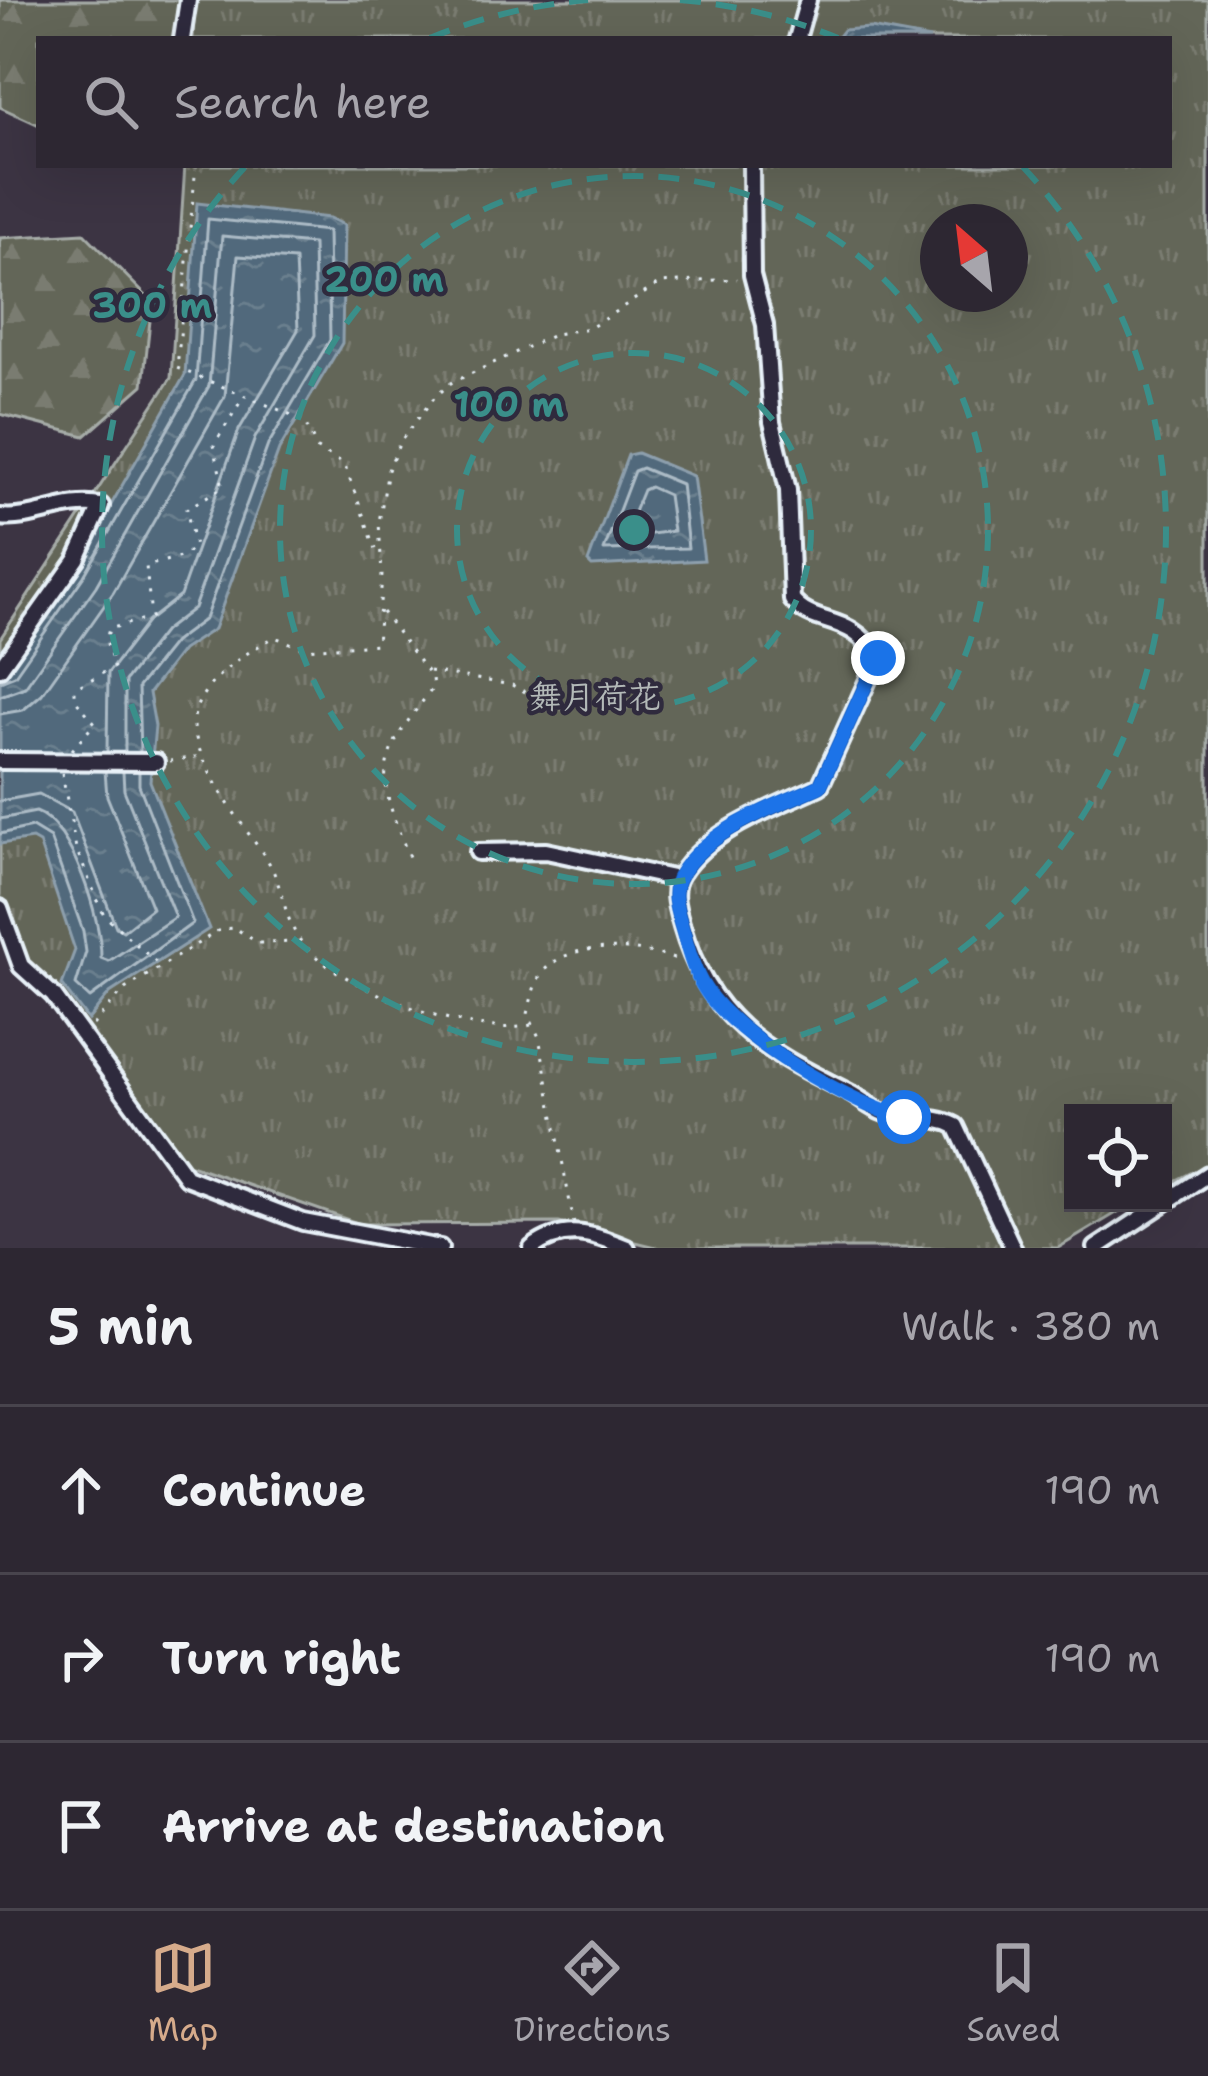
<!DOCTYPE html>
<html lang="en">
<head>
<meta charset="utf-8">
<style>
	body { margin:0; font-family:"Shantell Sans","LXGW WenKai TC",sans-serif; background:#39333e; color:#f1f3f6 }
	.controls { position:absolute; right:36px; bottom:36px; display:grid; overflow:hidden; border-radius:0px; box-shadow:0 12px 48px #0002 }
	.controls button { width:108px; height:108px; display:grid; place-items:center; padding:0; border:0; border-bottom:3px solid #48444d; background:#2d2732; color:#f1f3f6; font:60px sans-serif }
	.compass { position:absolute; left:920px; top:204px; width:108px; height:108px; border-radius:50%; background:#2d2732; box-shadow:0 12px 48px #0002; rotate:332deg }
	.stop { position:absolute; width:36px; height:36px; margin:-27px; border:9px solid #1a73e8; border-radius:50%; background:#fff }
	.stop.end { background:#1a73e8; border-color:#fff; box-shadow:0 3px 12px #0008 }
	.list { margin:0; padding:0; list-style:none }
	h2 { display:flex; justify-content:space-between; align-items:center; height:156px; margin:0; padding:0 48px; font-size:51px }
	h2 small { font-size:39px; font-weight:400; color:#a7a5ac }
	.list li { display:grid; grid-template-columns:78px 1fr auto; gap:36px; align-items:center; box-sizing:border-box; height:168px; padding:0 48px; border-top:3px solid #48444d }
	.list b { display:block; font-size:45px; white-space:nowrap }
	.list em { font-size:39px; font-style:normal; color:#a7a5ac }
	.icon { flex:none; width:66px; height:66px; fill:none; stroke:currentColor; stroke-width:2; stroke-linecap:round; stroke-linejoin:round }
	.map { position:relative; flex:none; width:1208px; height:1248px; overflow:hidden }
	.search { position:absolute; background:#2d2732; box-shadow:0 12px 48px #0002; left:36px; right:36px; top:36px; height:132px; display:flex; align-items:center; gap:30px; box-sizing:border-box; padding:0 42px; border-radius:0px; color:#a7a5ac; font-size:45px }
	.sheet { height:660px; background:#2d2732 }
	nav { display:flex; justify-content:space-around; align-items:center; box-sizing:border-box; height:168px; border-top:3px solid #48444d; background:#2d2732; font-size:33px; color:#a7a5ac }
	nav a { display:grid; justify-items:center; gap:6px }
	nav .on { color:#d6ab8b }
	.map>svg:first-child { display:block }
	.forest { fill:url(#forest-firs); stroke:#a6aca8; stroke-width:3 }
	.park { fill:url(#park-tufts); stroke:#a6aca8; stroke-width:3; fill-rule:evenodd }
	.water { fill:url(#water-ripples); stroke:#8d9fad; stroke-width:3 }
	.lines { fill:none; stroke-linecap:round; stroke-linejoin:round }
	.shore { stroke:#acbbc6; stroke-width:3 }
	.street-casing { stroke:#e8f1f8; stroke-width:22 }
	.path { stroke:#e8f1f8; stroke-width:3; stroke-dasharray:3 9; stroke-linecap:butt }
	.street { stroke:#2f2a3d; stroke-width:14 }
	.route { stroke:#1a73e8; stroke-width:15 }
	.ring { fill:none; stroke:#3a8f8a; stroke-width:6; stroke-dasharray:21 15 }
	.labels { text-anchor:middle; stroke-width:9; stroke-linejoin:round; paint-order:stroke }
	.park-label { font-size:33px; fill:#b3b9b8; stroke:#2f2a3d }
	.centre { fill:#3a8f8a; stroke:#2f2a3d; stroke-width:6 }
	.ring-label { font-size:36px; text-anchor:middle; font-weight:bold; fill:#3a8f8a; stroke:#2f2a3d; stroke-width:9; stroke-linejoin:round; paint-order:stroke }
</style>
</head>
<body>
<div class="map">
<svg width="1208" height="1248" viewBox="0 0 1208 1248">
	<defs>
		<pattern id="forest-firs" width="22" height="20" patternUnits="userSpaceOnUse" patternTransform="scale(3)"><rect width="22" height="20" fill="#646658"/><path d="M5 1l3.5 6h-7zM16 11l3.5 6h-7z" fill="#7a7c71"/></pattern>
		<pattern id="park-tufts" width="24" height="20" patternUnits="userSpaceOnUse" patternTransform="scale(3)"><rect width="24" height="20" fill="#646658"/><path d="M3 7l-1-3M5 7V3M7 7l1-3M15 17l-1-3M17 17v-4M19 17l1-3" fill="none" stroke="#7a7c71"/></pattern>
		<pattern id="water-ripples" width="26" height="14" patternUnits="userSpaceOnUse" patternTransform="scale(3)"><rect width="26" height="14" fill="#51697b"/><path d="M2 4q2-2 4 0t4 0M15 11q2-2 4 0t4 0" fill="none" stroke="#6a7f8e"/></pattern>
	</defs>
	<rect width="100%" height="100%" fill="#3c3443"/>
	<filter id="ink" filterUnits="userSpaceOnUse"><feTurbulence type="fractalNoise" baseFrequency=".00833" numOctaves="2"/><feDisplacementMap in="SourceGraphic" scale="24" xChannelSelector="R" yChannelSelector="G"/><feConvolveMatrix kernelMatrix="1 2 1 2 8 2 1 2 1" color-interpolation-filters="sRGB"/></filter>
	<g filter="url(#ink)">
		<!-- forest -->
		<g class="forest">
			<path d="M0 0H182L179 39H39V125L0 107Z"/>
			<path d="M84 233 152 302 143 385 85 436 0 414V238Z"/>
		</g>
		<!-- park -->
		<path class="park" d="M195 0H1208V1164L1163 1187V1113H1073V1203H1133L1058 1248H660L559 1223 360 1224 179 1161 52 1004 14 972 0 930V639L171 378 185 165H1169V39H193ZM938 222H1010V294H938Z"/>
		<!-- water -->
		<g class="water">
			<path d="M870 28 930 39H836L843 30Z"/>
			<path d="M197 203 329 218 344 225 342 343 279 450 214 629 182 650 149 693 155 726 150 781 209 929 110 993 88 1020 62 985 75 950 39 843 32 839 0 844V676L74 570 185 375Z"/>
			<path d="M637 453 693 476 704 560 592 566 588 562 628 455Z"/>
		</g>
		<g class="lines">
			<!-- shore -->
			<g class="shore">
				<path d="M642 468 681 484 688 548 604 550 634 471Z"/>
				<path d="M650 487 668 495 673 531 630 537 627 529 643 490Z"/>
				<path d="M0 681 15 675 84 576 196 380 208 219 328 231 330 340 268 445 205 619 174 642 138 687 140 752"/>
				<path d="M0 696 25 687 96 586 209 386 222 236 313 244 315 335 255 438 194 608 164 631 125 681V752"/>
				<path d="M0 714 23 710 42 694 113 593 225 396 238 256 295 260 298 330 239 430 180 596 148 621 108 673 107 752"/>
				<path d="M0 801 39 794 72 812 116 927 123 931 152 908 107 796 105 771"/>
				<path d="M0 819 36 812C72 824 102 921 101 958L109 961 175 917 124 790 123 772"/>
				<path d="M0 834 32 827 50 838 83 931 86 952 76 985 90 998 193 923 139 785V772"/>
			</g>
			<defs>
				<g id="street">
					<path d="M182 39 188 0"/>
					<path d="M797 39 808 0"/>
					<path d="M751 165 752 275 765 325 772 422 788 490 792 600C815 629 850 611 878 658L820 786C773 808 710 829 681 874 670 891 677 909 682 927 708 1018 763 1050 844 1090 858 1096 870 1108 884 1113 908 1121 933 1114 956 1126L1013 1248"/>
					<path d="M0 517C35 521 66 499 101 506L77 559 0 668"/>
					<path d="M0 761 156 762"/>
					<path d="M478 852 546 851 677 879"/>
					<path d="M0 908 21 966 53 995 186 1177 303 1222 440 1248"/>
					<path d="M532 1248C564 1224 592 1233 627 1248"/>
					<path d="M1096 1248 1208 1174"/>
				</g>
			</defs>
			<!-- street casing -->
			<use href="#street" class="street-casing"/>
			<!-- path -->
			<g class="path">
				<path d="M196 165 177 368 304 420 317 449 344 464 376 549"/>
				<path d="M382 612 432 678 433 688C373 764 375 772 411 862"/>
				<path d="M429 671 512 685 535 697"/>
				<path d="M72 750 95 723 75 699V688L114 667 106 640 109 629 151 617 146 566 184 556 195 546 186 509 223 487 214 445 244 396"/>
				<path d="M170 761 202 756"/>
				<path d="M62 773 76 849 104 915 160 966"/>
				<path d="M93 1025 125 989 221 929 235 928 258 943 301 942"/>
				<path d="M531 1025C474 1040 334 987 299 939 282 914 283 881 264 855 242 824 191 758 194 719 197 684 247 651 275 637L305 649 377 644 382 575 379 522 388 470 400 442 433 399 451 383 555 334 590 328 660 283 737 279"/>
				<path d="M574 1224 539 1037 528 1014C531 1001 533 987 540 976 566 937 643 946 679 961"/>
			</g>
			<!-- street -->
			<use href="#street" class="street"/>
		</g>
	</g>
	<g class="lines" filter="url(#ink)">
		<!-- route -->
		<path class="route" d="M878 658 820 786C774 807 708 829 680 875 670 892 677 911 682 928 688 949 693 971 705 989 733 1035 853 1107 904 1117"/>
	</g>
	<!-- distance rings -->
	<g class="ring">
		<circle cx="634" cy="530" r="177"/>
		<circle cx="634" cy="530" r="354"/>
		<path d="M430 38A532 532 0 0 1 588 0M680 0A532 532 0 0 1 838 38M1023 167A532 532 0 1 1 245 167"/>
	</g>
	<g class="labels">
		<!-- park labels -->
		<g class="park-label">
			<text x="595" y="708">舞月荷花</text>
		</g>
	</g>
	<circle cx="634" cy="530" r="18" class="centre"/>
	<g class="ring-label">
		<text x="384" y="292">200 m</text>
		<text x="152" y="318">300 m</text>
		<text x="509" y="417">100 m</text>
	</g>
</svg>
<div class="controls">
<button><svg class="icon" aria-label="locate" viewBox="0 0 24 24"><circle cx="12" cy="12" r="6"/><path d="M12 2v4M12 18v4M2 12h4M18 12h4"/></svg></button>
</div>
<svg class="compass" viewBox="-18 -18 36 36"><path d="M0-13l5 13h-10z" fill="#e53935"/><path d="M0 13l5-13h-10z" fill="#a7a5ac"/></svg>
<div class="stop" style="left:904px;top:1117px"></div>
<div class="stop end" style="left:878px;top:658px"></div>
<div class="search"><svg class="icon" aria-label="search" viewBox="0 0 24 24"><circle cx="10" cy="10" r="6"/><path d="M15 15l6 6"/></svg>Search here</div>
</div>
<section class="sheet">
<h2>5 min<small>Walk · 380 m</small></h2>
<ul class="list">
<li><svg class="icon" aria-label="ahead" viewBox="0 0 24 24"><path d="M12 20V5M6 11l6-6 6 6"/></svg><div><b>Continue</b></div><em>190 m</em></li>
<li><svg class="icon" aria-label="right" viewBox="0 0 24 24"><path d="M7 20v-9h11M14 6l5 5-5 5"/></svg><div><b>Turn right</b></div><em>190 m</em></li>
<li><svg class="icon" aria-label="arrive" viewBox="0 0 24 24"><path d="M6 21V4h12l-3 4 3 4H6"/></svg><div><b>Arrive at destination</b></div></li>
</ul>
</section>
<nav>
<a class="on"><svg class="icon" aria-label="map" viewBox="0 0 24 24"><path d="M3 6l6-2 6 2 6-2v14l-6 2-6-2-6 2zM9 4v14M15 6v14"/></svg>Map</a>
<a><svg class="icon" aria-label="directions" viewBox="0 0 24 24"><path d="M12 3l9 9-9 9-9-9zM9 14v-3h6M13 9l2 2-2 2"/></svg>Directions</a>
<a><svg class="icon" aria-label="saved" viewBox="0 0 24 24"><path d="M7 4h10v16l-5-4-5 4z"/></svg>Saved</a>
</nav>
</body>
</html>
